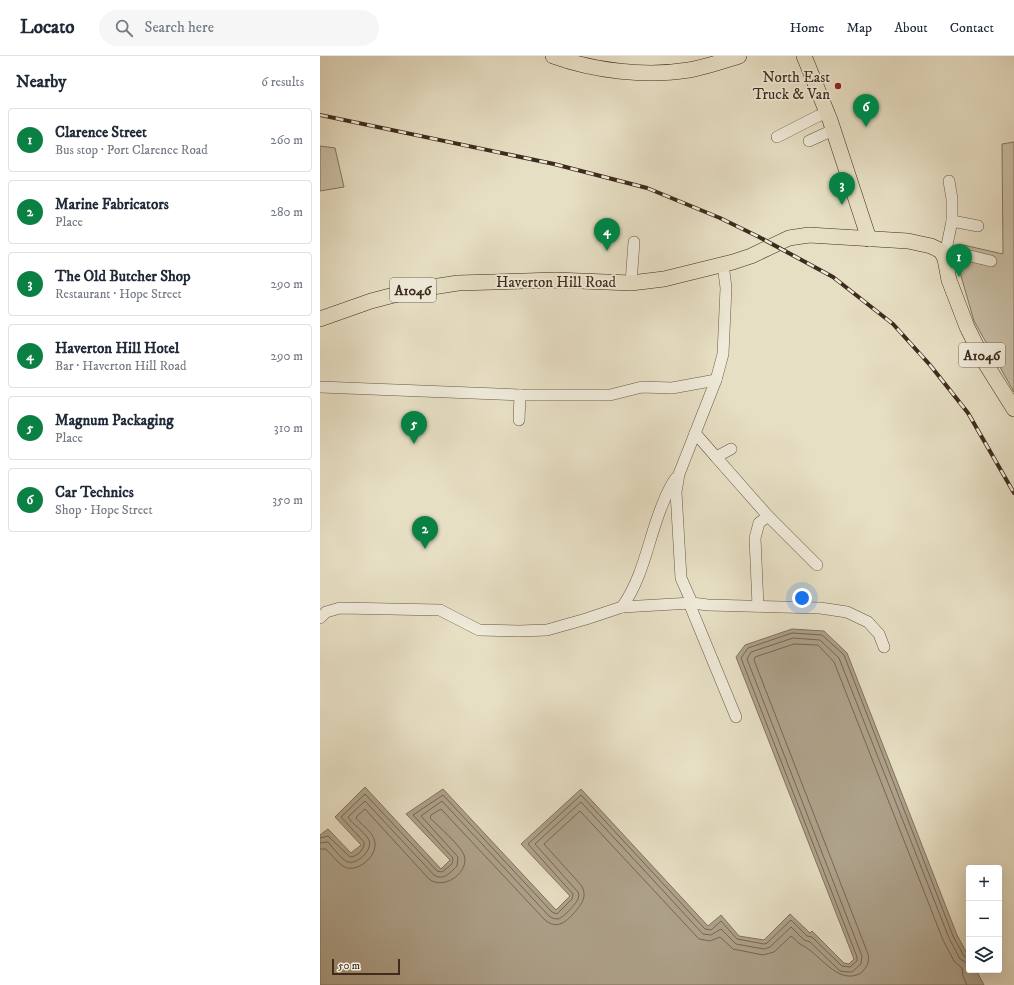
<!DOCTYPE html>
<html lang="en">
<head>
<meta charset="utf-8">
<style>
	body { margin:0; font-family:"IM FELL DW Pica",serif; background:#f6f6f7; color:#1f2937 }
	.controls { position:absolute; right:12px; bottom:12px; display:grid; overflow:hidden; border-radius:4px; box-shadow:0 4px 16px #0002 }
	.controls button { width:36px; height:36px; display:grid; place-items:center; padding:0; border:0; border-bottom:1px solid #e0e1e3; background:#fff; color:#1f2937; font:20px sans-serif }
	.scale { position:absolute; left:12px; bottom:10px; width:68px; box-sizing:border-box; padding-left:4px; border:2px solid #3e2b1d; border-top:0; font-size:11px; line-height:14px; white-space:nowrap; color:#3e2b1d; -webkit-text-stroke:3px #efead9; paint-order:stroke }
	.you { position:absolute; left:482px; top:542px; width:14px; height:14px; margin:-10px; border:3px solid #fff; border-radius:50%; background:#1a73e8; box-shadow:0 0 0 6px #1a73e833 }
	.badge { display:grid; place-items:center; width:26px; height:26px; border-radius:50%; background:#0b8043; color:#fff; font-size:13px; font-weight:700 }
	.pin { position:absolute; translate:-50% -33px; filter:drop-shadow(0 1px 2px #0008) }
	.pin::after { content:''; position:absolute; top:21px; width:14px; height:12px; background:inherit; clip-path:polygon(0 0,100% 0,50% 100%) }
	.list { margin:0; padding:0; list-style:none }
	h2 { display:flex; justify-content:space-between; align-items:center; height:52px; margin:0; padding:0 16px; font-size:17px }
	h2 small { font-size:13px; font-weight:400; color:#747a83 }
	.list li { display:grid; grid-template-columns:26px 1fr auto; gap:12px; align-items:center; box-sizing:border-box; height:64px; margin:0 8px 8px; padding:0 8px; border:1px solid #e0e1e3; border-radius:4px }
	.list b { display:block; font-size:15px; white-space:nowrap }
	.list p { margin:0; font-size:13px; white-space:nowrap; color:#747a83 }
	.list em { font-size:13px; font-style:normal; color:#747a83 }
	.icon { flex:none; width:22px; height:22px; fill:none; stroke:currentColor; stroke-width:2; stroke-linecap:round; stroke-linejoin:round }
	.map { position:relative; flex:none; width:694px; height:929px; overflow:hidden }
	header { display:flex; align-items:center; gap:24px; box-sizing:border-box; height:56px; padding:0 20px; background:#fff; border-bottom:1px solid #e0e1e3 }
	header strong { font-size:19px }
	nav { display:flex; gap:22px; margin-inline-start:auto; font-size:14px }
	.search { width:280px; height:36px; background:#f6f6f7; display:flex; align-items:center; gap:10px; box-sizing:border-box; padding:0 14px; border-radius:22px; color:#747a83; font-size:15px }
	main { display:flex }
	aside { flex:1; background:#fff }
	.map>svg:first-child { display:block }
	.green { fill:#cac0a8; stroke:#847662 }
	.water { fill:#aea28b; stroke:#81725f }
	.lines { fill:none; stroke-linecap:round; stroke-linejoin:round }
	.shore { stroke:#766654; stroke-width:1 }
	.minor-casing { stroke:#685847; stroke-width:12 }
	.major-casing { stroke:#3e2b1d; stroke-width:16 }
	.minor { stroke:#efead9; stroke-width:11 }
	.major { stroke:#e7dfc4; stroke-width:15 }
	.rail-casing { stroke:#3e2b1d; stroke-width:4 }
	.rail { stroke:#efead9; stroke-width:2.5; stroke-dasharray:8; stroke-linecap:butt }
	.poi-dot { fill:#8f2418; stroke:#efead9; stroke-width:1.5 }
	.labels { text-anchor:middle; stroke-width:3.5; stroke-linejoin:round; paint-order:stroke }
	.shield { fill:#efead9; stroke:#736455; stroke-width:1 }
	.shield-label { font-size:14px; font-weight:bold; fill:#3e2b1d }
	.poi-label { font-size:15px; fill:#3e2b1d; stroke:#efead9; text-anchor:end }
	.street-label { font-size:15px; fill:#3e2b1d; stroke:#efead9 }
</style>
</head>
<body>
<header>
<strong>Locato</strong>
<div class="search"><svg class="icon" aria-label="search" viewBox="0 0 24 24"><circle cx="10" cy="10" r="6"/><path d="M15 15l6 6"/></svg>Search here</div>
<nav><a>Home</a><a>Map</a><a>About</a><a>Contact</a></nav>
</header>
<main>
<aside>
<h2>Nearby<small>6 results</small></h2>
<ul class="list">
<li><span class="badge">1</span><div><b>Clarence Street</b><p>Bus stop · Port Clarence Road</p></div><em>260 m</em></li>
<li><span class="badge">2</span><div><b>Marine Fabricators</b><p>Place</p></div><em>280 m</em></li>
<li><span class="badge">3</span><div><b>The Old Butcher Shop</b><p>Restaurant · Hope Street</p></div><em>290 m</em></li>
<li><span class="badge">4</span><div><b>Haverton Hill Hotel</b><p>Bar · Haverton Hill Road</p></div><em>290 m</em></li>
<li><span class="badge">5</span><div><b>Magnum Packaging</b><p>Place</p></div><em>310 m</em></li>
<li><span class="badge">6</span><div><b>Car Technics</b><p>Shop · Hope Street</p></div><em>350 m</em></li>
</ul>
</aside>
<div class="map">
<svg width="694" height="929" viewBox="0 0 694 929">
	<rect width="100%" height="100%" fill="#e7dfc4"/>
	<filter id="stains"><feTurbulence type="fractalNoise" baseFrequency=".005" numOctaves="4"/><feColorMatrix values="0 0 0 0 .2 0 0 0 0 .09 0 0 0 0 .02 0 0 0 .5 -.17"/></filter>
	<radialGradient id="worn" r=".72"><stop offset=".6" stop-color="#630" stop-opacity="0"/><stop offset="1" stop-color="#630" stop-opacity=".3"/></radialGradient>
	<!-- green -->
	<g class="green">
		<path d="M694 86V336L654 265 637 206 639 188 683 198 682 88Z"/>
		<path d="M0 90 15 92 24 131 0 135Z"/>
	</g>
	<!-- water -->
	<path class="water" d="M472 573 504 575 527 597 637 879 649 901V914H656L664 929H0V779L8 773 31 797 41 789 15 761 45 731 121 813 130 804 86 758 123 733 236 854 250 840 201 788 261 733 388 870 401 859 419 880 444 884 470 858 490 877 492 875 524 907 529 908 534 903 416 601 425 589Z"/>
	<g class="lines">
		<!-- shore -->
		<g class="shore">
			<path d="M0 782 8 780 30 801C37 801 45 793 44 786L21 761 45 738 117 815 122 816 132 808 133 802 93 759 123 739 232 856 237 858 252 843 253 838 208 788 261 739 385 873 391 874 401 865 417 883 444 888 447 887 471 864 487 880 492 881 522 910 530 911 537 905V901L421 602 428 592 472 577 502 579 524 599 633 880 644 900 649 902"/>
			<path d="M0 787 8 786C13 792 21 803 28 806 37 809 53 794 49 784 44 775 33 769 28 761L45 745 114 819C123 825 130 817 137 810L138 801 101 760 122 745 229 860C232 862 234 863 238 863 243 862 257 847 258 843 259 840 259 839 258 836L215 788 261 746 383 878 391 879 401 873 416 888 444 893 450 891 471 871 484 884 490 886 520 915 527 916H532L541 908 542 900 427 603 431 596 473 582 500 584 519 602 629 882 640 903 649 908"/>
			<path d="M0 793H6C12 799 19 809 27 812 41 815 60 797 54 783 51 775 42 769 36 762L37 760 45 753 109 823C124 835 150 816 144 799 140 789 118 770 110 762L111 759 121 753 225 864C237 874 246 866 254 857 262 848 268 840 261 829L224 788 260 755 379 883 390 885 400 881 413 893 443 899 454 896 471 880C474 882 477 886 480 888 483 890 486 891 488 893 503 903 520 929 541 917 547 911 550 906 548 898L434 604 435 601 474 588 498 589 514 606 623 884 634 905 642 912 643 920 647 929"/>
		</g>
		<defs>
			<g id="minor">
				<path d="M457 81 498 60 507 57"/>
				<path d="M489 85 513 74"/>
				<path d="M632 165 658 170"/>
				<path d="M626 194 632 165V143L629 125"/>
				<path d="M621 195 626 194 671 205"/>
				<path d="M403 208 406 232 403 298 396 324 359 418 356 436 361 522 372 547 388 549 500 552 527 556 548 566 559 578 564 591"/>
				<path d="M311 227 314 186"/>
				<path d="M0 331 200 339"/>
				<path d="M199 364 200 339H290L322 331 352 332 396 324"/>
				<path d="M375 377 396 401 411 393"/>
				<path d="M396 401 448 460 497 509"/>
				<path d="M369 547 416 661"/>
				<path d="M438 550 435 482 439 467 448 460"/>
				<path d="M302 551C323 522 328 485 341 452 345 442 349 431 356 422"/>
				<path d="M0 562 6 556 20 552 120 554 159 574 199 575 227 574 266 563 302 551 372 547"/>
			</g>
			<g id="major">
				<path d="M233 0C274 15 326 21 369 14 386 11 403 5 419 0"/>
				<path d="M484 0 510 64 549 183"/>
				<path d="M0 263 51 245 93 234 138 227 236 224 311 227 344 223 413 206 431 200 469 182 489 179 588 185 611 190 621 195 625 203 629 224 647 271 664 305 694 353"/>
			</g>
		</defs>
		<!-- minor casing -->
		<use href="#minor" class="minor-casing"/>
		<!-- major casing -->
		<use href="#major" class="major-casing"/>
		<!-- minor -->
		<use href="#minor" class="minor"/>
		<!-- major -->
		<use href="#major" class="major"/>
		<defs>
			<path id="rail" d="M0 59 234 108 327 132 400 162 439 181 513 221 573 268 610 309 648 357 694 437"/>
		</defs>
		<!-- rail casing -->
		<use href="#rail" class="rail-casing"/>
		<!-- rail -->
		<use href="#rail" class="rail"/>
	</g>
	<!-- markers -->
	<circle class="poi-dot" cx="518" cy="30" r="4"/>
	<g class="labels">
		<!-- shield labels -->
		<g class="shield">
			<rect x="70" y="222" width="46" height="24" rx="3"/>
			<rect x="639" y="287" width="46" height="24" rx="3"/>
		</g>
		<g class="shield-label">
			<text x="93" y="239">A1046</text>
			<text x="662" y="304">A1046</text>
		</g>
		<!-- poi labels -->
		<g class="poi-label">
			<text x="510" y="26">North East<tspan x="510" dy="17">Truck &amp; Van</tspan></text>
		</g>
		<!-- street labels -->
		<g class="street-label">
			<text x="236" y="231">Haverton Hill Road</text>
		</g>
	</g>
	<rect width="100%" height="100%" filter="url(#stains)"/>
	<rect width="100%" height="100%" fill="url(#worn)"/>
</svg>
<div class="controls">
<button>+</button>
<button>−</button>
<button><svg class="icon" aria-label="layers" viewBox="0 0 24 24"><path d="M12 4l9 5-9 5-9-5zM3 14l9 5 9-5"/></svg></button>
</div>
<div class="scale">50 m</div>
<div class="you"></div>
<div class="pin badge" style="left:639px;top:221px">1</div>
<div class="pin badge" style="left:105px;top:493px">2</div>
<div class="pin badge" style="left:522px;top:149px">3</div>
<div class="pin badge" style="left:287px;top:195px">4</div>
<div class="pin badge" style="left:94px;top:388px">5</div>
<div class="pin badge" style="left:546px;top:71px">6</div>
</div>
</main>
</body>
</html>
